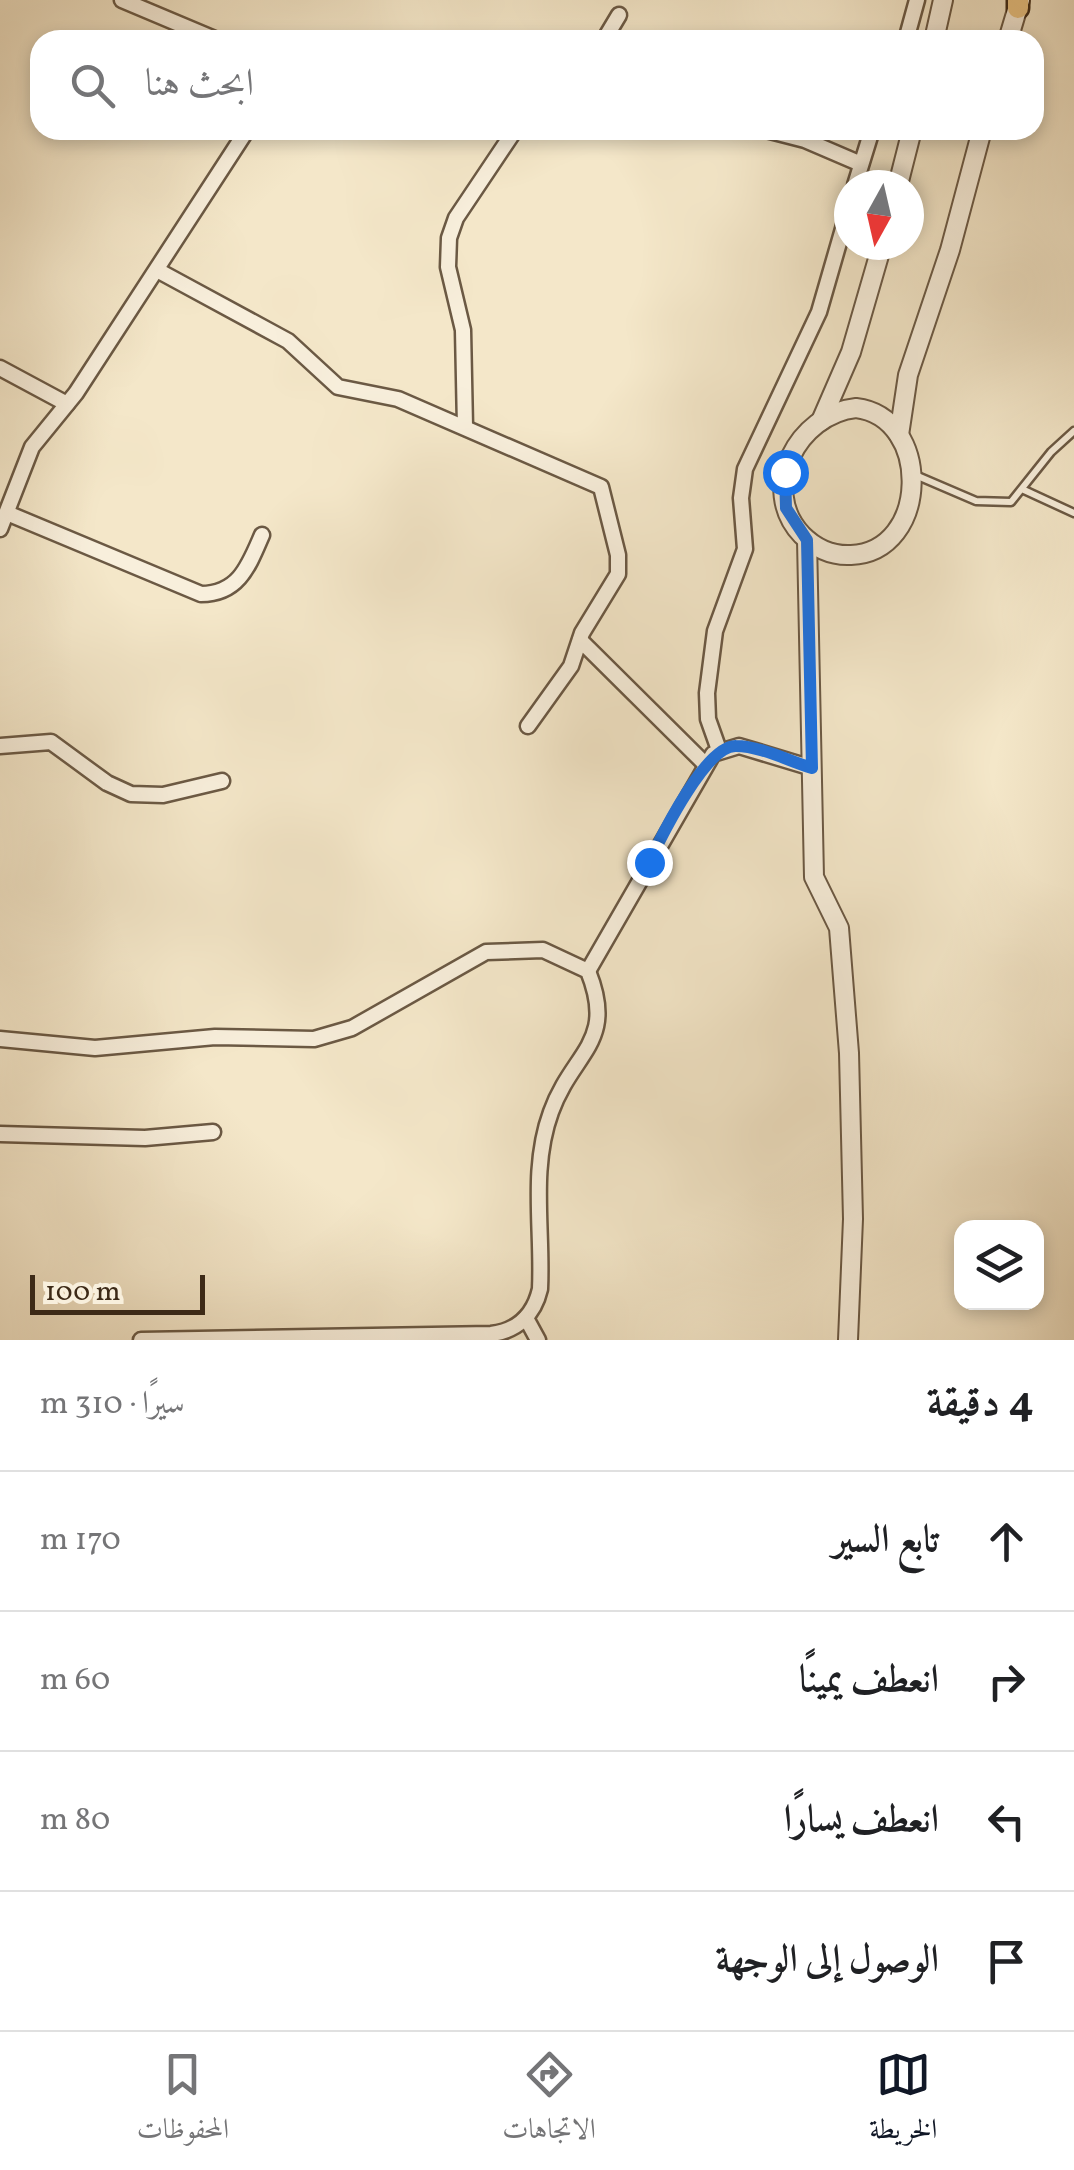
<!DOCTYPE html>
<html lang="ar">
<head>
<meta charset="utf-8">
<style>
	body { margin:0; font-family:Vollkorn,Amiri,serif; background:#f2f2f2; color:#202124; direction:rtl }
	.controls { position:absolute; right:30px; bottom:30px; display:grid; overflow:hidden; border-radius:20px; box-shadow:0 5px 15px #0003 }
	.controls button { width:90px; height:90px; display:grid; place-items:center; padding:0; border:0; border-bottom:2px solid #e0e0e0; background:#fff; color:#202124; font:50px sans-serif }
	.compass { position:absolute; left:834px; top:170px; width:90px; height:90px; border-radius:50%; background:#fff; box-shadow:0 5px 15px #0003; rotate:188deg }
	.scale { position:absolute; left:30px; bottom:25px; width:175px; box-sizing:border-box; padding-left:10px; border:5px solid #3d2a17; border-top:0; font-size:28px; line-height:35px; white-space:nowrap; color:#3d2a17; -webkit-text-stroke:8px #f8efdc; paint-order:stroke }
	.stop { position:absolute; width:30px; height:30px; margin:-22px; border:8px solid #1a73e8; border-radius:50%; background:#fff }
	.stop.end { background:#1a73e8; border-color:#fff; box-shadow:0 2px 10px #0008 }
	.list { margin:0; padding:0; list-style:none }
	h2 { display:flex; justify-content:space-between; align-items:center; height:130px; margin:0; padding:0 40px; font-size:42px }
	h2 small { font-size:32px; font-weight:400; color:#757577 }
	.list li { display:grid; grid-template-columns:65px 1fr auto; gap:30px; align-items:center; box-sizing:border-box; height:140px; padding:0 40px; border-top:2px solid #e0e0e0 }
	.list b { display:block; font-size:38px; white-space:nowrap }
	.list em { font-size:32px; font-style:normal; color:#757577 }
	.icon { flex:none; width:55px; height:55px; fill:none; stroke:currentColor; stroke-width:2; stroke-linecap:round; stroke-linejoin:round }
	.map { position:relative; flex:none; width:1074px; height:1340px; overflow:hidden; direction:ltr }
	.search { position:absolute; background:#fff; box-shadow:0 5px 15px #0003; left:30px; right:30px; top:30px; height:110px; display:flex; align-items:center; gap:25px; box-sizing:border-box; padding:0 35px; border-radius:30px; color:#757577; font-size:38px }
	.sheet { height:690px; background:#fff }
	nav { display:flex; justify-content:space-around; align-items:center; box-sizing:border-box; height:140px; border-top:2px solid #e0e0e0; background:#fff; font-size:28px; color:#757577 }
	nav a { display:grid; justify-items:center; gap:5px }
	nav .on { color:#111827 }
	.map>svg:first-child { display:block }
	.lines { fill:none; stroke-linecap:round; stroke-linejoin:round }
	.service-casing { stroke:#6b5944; stroke-width:11 }
	.minor-casing { stroke:#6b5944; stroke-width:19 }
	.tertiary-casing { stroke:#6b5944; stroke-width:22 }
	.primary-casing { stroke:#3d2a17; stroke-width:25 }
	.service { stroke:#f8efdc; stroke-width:6 }
	.minor { stroke:#f8efdc; stroke-width:14 }
	.tertiary { stroke:#f8efdc; stroke-width:18 }
	.primary { stroke:#eac484; stroke-width:20 }
	.route { stroke:#1a73e8; stroke-width:12 }
</style>
</head>
<body>
<div class="map">
<svg width="1074" height="1340" viewBox="0 0 1074 1340">
	<rect width="100%" height="100%" fill="#f4e7c9"/>
	<filter id="stains"><feTurbulence type="fractalNoise" baseFrequency=".002" numOctaves="4"/><feColorMatrix values="0 0 0 0 .2 0 0 0 0 .09 0 0 0 0 .02 0 0 0 .5 -.17"/></filter>
	<radialGradient id="worn" r=".72"><stop offset=".6" stop-color="#630" stop-opacity="0"/><stop offset="1" stop-color="#630" stop-opacity=".3"/></radialGradient>
	<g class="lines">
		<defs>
			<g id="service">
				<path d="M913 474 976 501 1011 502 1051 452 1074 431"/>
				<path d="M1024 490 1074 513"/>
			</g>
			<g id="minor">
				<path d="M122 0 217 40"/>
				<path d="M604 40 619 15"/>
				<path d="M906 40 917 0"/>
				<path d="M766 130 805 140 861 164"/>
				<path d="M855 185 872 130"/>
				<path d="M157 270 288 341 338 387 398 399 601 487 618 555V574L582 633 571 666 528 726"/>
				<path d="M0 368 67 404"/>
				<path d="M465 427 463 330 448 267 449 238 456 218 515 130"/>
				<path d="M7 513 201 594C239 594 249 565 262 535"/>
				<path d="M0 529 32 447 76 393 247 130"/>
				<path d="M580 640 705 764"/>
				<path d="M0 746 51 742 107 783 131 794 163 795 222 781"/>
				<path d="M719 750 708 719 707 693 715 631 745 549 741 498 745 469 819 312 849 208"/>
				<path d="M588 971 713 754 739 746 812 768"/>
				<path d="M0 1039 95 1048 215 1037 314 1039 352 1028 486 952 543 950 588 971C617 1043 573 1051 551 1112 530 1169 543 1230 540 1289 534 1315 517 1331 491 1334L141 1340"/>
				<path d="M0 1134 145 1138 213 1132"/>
				<path d="M526 1318 538 1340"/>
			</g>
			<g id="tertiary">
				<path d="M934 40 943 0"/>
				<path d="M1008 40 1020 0"/>
				<path d="M898 185 912 130"/>
				<path d="M856 408C932 417 930 552 851 555 832 556 815 548 802 535 758 489 798 414 856 408Z"/>
				<path d="M821 421 851 352 882 245"/>
				<path d="M899 435 908 375 950 250 982 130"/>
				<path d="M807 540 814 877 839 928 849 1053 853 1219 848 1340"/>
			</g>
			<path id="primary" d="M1018 8V0"/>
		</defs>
		<!-- service casing -->
		<use href="#service" class="service-casing"/>
		<!-- minor casing -->
		<use href="#minor" class="minor-casing"/>
		<!-- tertiary casing -->
		<use href="#tertiary" class="tertiary-casing"/>
		<!-- primary casing -->
		<use href="#primary" class="primary-casing"/>
		<!-- service -->
		<use href="#service" class="service"/>
		<!-- minor -->
		<use href="#minor" class="minor"/>
		<!-- tertiary -->
		<use href="#tertiary" class="tertiary"/>
		<!-- primary -->
		<use href="#primary" class="primary"/>
	</g>
	<g class="lines">
		<!-- route -->
		<path class="route" d="M649 862C662 835 706 745 736 746 760 746 789 761 812 768L807 540 786 508 785 472"/>
	</g>
	<rect width="100%" height="100%" filter="url(#stains)"/>
	<rect width="100%" height="100%" fill="url(#worn)"/>
</svg>
<div class="controls">
<button><svg class="icon" aria-label="layers" viewBox="0 0 24 24"><path d="M12 4l9 5-9 5-9-5zM3 14l9 5 9-5"/></svg></button>
</div>
<svg class="compass" viewBox="-18 -18 36 36"><path d="M0-13l5 13h-10z" fill="#e53935"/><path d="M0 13l5-13h-10z" fill="#757577"/></svg>
<div class="scale">100 m</div>
<div class="stop" style="left:785px;top:472px"></div>
<div class="stop end" style="left:649px;top:862px"></div>
<div class="search"><svg class="icon" aria-label="search" viewBox="0 0 24 24"><circle cx="10" cy="10" r="6"/><path d="M15 15l6 6"/></svg>ابحث هنا</div>
</div>
<section class="sheet">
<h2>4 دقيقة<small>سيرًا · 310 m</small></h2>
<ul class="list">
<li><svg class="icon" aria-label="ahead" viewBox="0 0 24 24"><path d="M12 20V5M6 11l6-6 6 6"/></svg><div><b>تابع السير</b></div><em>170 m</em></li>
<li><svg class="icon" aria-label="right" viewBox="0 0 24 24"><path d="M7 20v-9h11M14 6l5 5-5 5"/></svg><div><b>انعطف يمينًا</b></div><em>60 m</em></li>
<li><svg class="icon" aria-label="left" viewBox="0 0 24 24"><path d="M17 20v-9H6M10 6l-5 5 5 5"/></svg><div><b>انعطف يسارًا</b></div><em>80 m</em></li>
<li><svg class="icon" aria-label="arrive" viewBox="0 0 24 24"><path d="M6 21V4h12l-3 4 3 4H6"/></svg><div><b>الوصول إلى الوجهة</b></div></li>
</ul>
</section>
<nav>
<a class="on"><svg class="icon" aria-label="map" viewBox="0 0 24 24"><path d="M3 6l6-2 6 2 6-2v14l-6 2-6-2-6 2zM9 4v14M15 6v14"/></svg>الخريطة</a>
<a><svg class="icon" aria-label="directions" viewBox="0 0 24 24"><path d="M12 3l9 9-9 9-9-9zM9 14v-3h6M13 9l2 2-2 2"/></svg>الاتجاهات</a>
<a><svg class="icon" aria-label="saved" viewBox="0 0 24 24"><path d="M7 4h10v16l-5-4-5 4z"/></svg>المحفوظات</a>
</nav>
</body>
</html>
